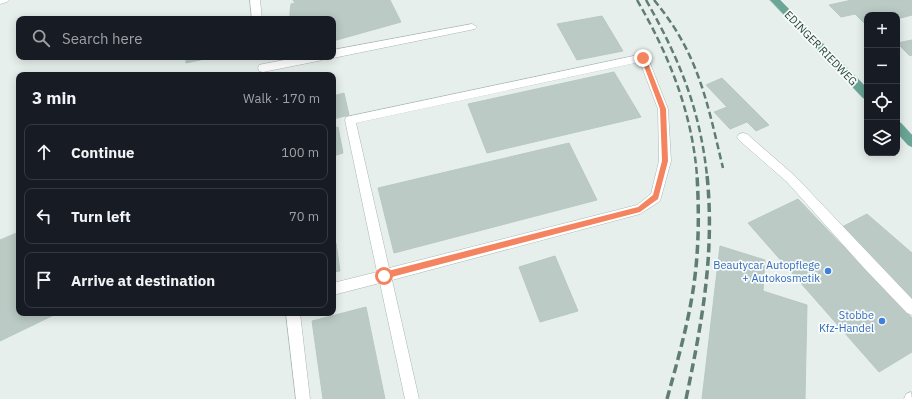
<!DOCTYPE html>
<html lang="en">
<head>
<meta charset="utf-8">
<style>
	body { margin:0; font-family:"IBM Plex Sans",sans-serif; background:#242831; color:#f1f3f6 }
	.controls { position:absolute; right:12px; top:12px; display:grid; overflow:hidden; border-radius:8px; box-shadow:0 2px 10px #0003 }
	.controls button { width:36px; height:36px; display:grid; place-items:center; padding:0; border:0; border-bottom:1px solid #363941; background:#171b24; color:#f1f3f6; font:20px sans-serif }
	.stop { position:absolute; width:12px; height:12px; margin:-9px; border:3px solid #f4845f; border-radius:50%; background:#fff }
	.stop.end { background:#f4845f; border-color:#fff; box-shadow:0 1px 4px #0008 }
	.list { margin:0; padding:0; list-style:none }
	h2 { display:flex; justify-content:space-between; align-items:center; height:52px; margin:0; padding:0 16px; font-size:17px }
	h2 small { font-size:13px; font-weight:400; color:#9ea1a6 }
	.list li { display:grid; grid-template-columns:26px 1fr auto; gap:12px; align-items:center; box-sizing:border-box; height:56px; margin:0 8px 8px; padding:0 8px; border:1px solid #363941; border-radius:8px }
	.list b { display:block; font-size:15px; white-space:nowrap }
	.list em { font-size:13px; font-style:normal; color:#9ea1a6 }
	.icon { flex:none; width:22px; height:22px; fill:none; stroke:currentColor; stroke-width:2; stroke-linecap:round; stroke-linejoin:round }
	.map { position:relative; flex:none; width:912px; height:399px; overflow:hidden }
	.search { position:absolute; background:#171b24; box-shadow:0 2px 10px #0003; left:16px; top:16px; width:320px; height:44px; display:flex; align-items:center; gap:10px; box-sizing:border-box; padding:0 14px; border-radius:8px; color:#9ea1a6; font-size:15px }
	.panel { position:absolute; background:#171b24; box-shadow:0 2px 10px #0003; left:16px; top:72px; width:320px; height:244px; border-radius:8px }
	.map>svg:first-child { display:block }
	.building { fill:#bbcac4; stroke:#b8c9c2 }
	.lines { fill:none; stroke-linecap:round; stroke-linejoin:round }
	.minor-casing { stroke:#a8b8b2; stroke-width:1 }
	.major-casing { stroke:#c2cac8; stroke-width:1 }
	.minor { fill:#fff; fill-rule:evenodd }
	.major { fill:#6aa596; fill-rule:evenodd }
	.rail-far1 { stroke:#5f7d75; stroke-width:2.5; stroke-dasharray:7 3.5; stroke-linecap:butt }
	.rail { stroke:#5f7d75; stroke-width:3.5; stroke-dasharray:9 4.5; stroke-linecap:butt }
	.route { fill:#f4845f }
	.shop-dot { fill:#3f7fe0; stroke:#f7fbf9; stroke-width:1.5 }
	.labels { text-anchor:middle; stroke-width:3.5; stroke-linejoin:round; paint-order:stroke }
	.street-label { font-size:11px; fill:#24423a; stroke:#f7fbf9 }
	.shop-label { font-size:11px; fill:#366cbe; stroke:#f7fbf9; text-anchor:end }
</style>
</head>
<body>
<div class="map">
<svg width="912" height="399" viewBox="0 0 912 399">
	<rect width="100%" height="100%" fill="#e6efeb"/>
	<!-- building -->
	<g class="building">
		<path d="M293 0H390L401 22 333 41V19H290V13L291 4 295 3Z"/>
		<path d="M852 0H912V15L897 19V15H867V26L855 14 841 17 829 5Z"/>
		<path d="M602 16 623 51 577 60 557 24Z"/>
		<path d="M912 40V55L910 56 897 43Z"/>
		<path d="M186 57H214L186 63Z"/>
		<path d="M614 72 641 117 487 153 468 104Z"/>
		<path d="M722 78 769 125 756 131 747 122 730 129 714 112 727 107 706 85Z"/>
		<path d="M344 93 349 115 333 119V96Z"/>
		<path d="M338 127 343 153 333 156V128Z"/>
		<path d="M569 143 597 200 394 253 378 188Z"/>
		<path d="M798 199 912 318V352L879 372 748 223Z"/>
		<path d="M867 214 912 253V299L842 227Z"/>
		<path d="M19 232V313H58L0 341V240Z"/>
		<path d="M336 243 340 271 333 272V244Z"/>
		<path d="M720 246 765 260 763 291 807 305 805 399H702Z"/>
		<path d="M555 256 578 311 540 322 519 267Z"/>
		<path d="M366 307 385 399H323L312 321Z"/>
	</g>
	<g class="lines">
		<defs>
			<g id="minor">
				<path d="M0 0H9L7 2 0 4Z"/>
				<path d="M250 0H260L262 19H252Z"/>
				<path d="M472 24 477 27 475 29 333 58 331 57H333V50Z"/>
				<path d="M643 54 647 55 648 58 668 109 671 161 660 201 640 214 392 280 419 399H405L380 283 333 295V283L377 272 345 120 346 117ZM640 62 658 109 659 161 651 194 637 205 389 268 356 123Z"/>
				<path d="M300 57H323L322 60 318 61 263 72 259 71 258 68 259 65 263 64Z"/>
				<path d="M743 133 747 134 795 176 912 299V315L907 313 864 268 787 182 739 140 737 137 739 134Z"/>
				<path d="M286 313H300L310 399H296Z"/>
				<path d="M911 392 912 399H904L906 394Z"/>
			</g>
			<g id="major">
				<path d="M770 0H780L867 88V99L863 98Z"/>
				<path d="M897 122 901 123 912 135V147L908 145 897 133Z"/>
			</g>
		</defs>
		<!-- minor casing -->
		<use href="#minor" class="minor-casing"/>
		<!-- major casing -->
		<use href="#major" class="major-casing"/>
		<!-- minor -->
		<use href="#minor" class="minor"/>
		<!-- major -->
		<use href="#major" class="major"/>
		<!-- rail-far1 -->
		<g class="rail-far1">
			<path d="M637 0C669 55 692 112 697 176"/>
			<path d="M646 0C679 58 700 109 707 176"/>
			<path d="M654 0C699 54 707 102 723 168"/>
		</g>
		<!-- rail -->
		<g class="rail">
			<path d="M667 399C678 359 690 318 695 276 699 243 699 209 697 175"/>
			<path d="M686 399C702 322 715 254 707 175"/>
		</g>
	</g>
	<!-- route -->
	<path class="route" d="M641 56 646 58 666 109 668 161 658 199 640 212 384 279 382 278V273L384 272 638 207 653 195 662 161 660 109 641 58Z"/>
	<!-- markers -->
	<g class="shop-dot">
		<circle cx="828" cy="271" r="4"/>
		<circle cx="882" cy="321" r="4"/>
	</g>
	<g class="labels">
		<!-- street labels -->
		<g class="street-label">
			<text transform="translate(821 48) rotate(46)" y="4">EDINGER RIEDWEG</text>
		</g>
		<!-- shop labels -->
		<g class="shop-label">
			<text x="820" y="269">Beautycar Autopflege<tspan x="820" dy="13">+ Autokosmetik</tspan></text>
			<text x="874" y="319">Stobbe<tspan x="874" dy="13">Kfz-Handel</tspan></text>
		</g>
	</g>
</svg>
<div class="controls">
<button>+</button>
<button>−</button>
<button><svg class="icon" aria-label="locate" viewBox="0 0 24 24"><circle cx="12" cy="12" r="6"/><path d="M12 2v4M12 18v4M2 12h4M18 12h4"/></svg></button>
<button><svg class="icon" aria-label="layers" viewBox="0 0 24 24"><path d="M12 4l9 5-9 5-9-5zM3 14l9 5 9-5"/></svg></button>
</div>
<div class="stop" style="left:384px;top:276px"></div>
<div class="stop end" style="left:643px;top:58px"></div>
<div class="search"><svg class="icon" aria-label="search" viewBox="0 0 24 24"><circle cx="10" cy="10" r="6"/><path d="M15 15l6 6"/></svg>Search here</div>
<section class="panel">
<h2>3 min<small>Walk · 170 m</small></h2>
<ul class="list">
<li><svg class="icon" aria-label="ahead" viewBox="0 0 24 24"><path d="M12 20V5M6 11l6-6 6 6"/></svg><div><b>Continue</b></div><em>100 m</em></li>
<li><svg class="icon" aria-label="left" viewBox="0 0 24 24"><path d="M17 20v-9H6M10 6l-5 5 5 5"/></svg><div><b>Turn left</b></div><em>70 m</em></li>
<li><svg class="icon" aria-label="arrive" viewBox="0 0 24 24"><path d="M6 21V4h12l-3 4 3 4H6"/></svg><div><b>Arrive at destination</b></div></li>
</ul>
</section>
</div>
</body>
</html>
